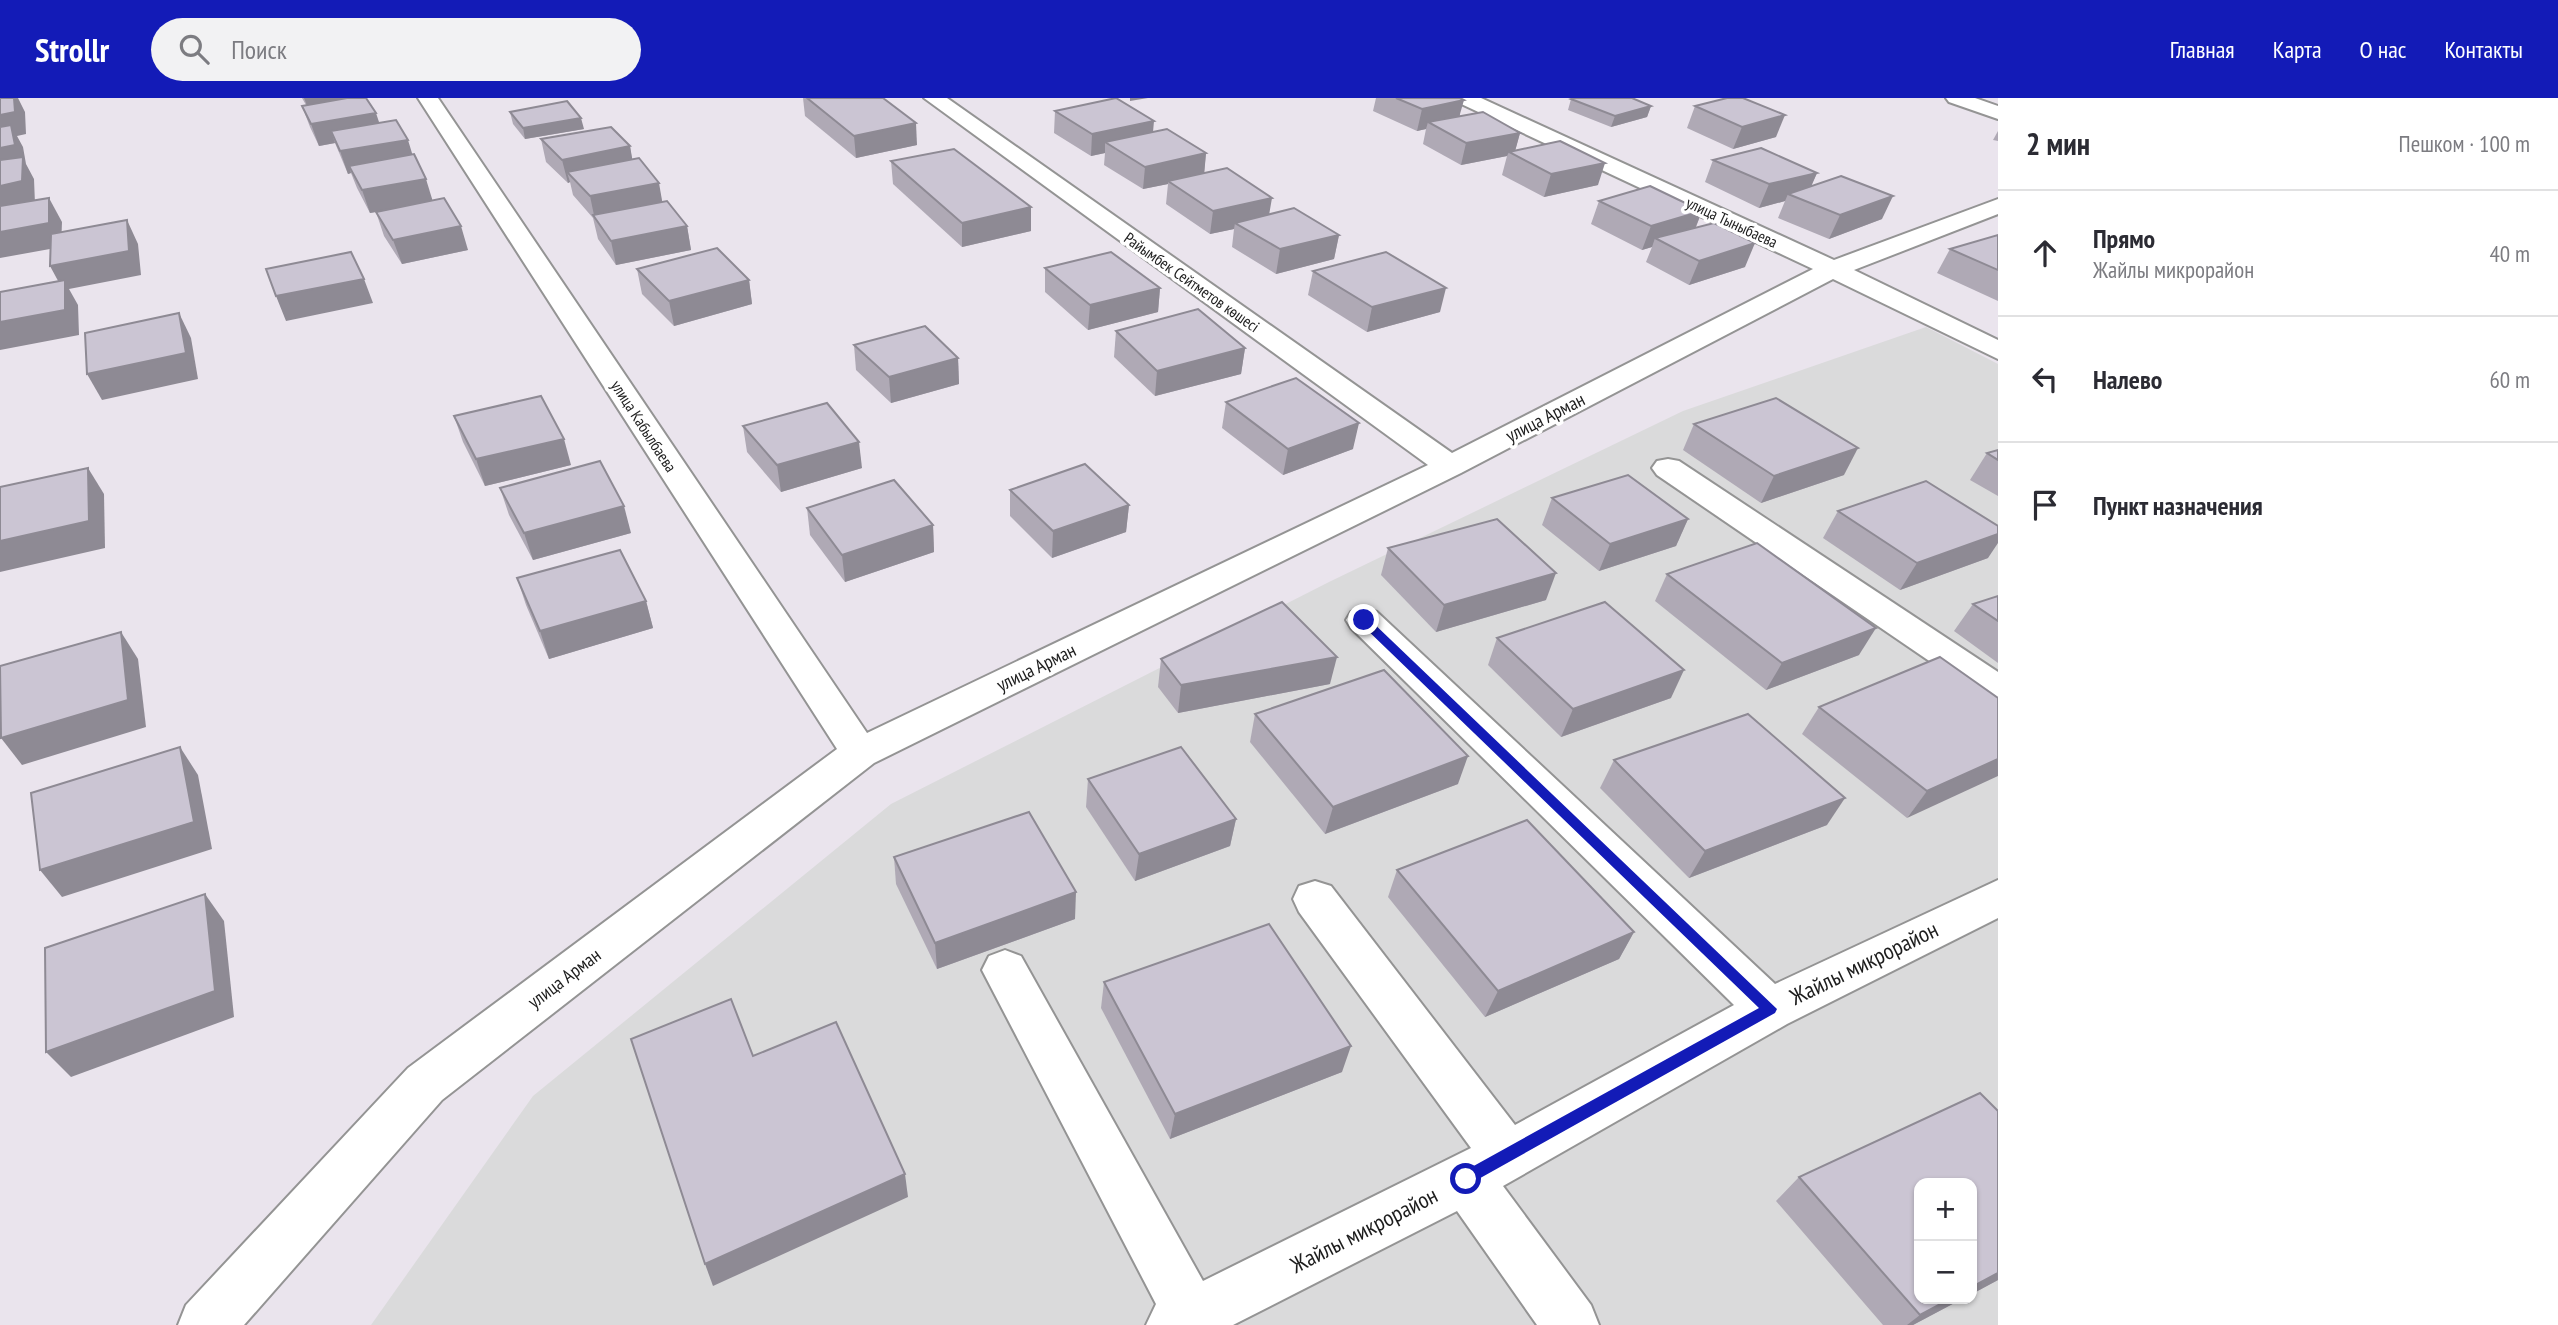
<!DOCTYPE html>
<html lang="ru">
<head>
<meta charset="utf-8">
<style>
	body { margin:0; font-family:"PT Sans Narrow",sans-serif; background:#f2f2f3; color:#2b2b33 }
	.controls { position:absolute; right:21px; bottom:21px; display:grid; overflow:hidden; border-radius:14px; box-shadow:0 2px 5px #0004 }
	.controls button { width:63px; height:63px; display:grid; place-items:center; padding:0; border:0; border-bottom:2px solid #e1e1e2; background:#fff; color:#2b2b33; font:35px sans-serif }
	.stop { position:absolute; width:21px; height:21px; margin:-16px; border:5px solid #131bb7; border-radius:50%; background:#fff }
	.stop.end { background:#131bb7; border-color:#fff; box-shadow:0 2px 7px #0008 }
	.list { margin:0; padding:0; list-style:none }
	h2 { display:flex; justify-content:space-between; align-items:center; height:91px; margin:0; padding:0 28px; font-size:30px }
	h2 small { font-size:23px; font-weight:400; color:#7c7c81 }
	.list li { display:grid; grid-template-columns:46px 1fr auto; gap:21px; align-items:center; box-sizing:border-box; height:126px; padding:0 28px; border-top:2px solid #e1e1e2 }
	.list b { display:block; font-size:26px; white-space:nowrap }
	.list p { margin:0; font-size:23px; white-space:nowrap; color:#7c7c81 }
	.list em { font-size:23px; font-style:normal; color:#7c7c81 }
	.icon { flex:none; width:38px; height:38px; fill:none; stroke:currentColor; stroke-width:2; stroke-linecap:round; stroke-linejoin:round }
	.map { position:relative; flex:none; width:1998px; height:1227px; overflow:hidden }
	header { display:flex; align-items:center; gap:42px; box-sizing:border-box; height:98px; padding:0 35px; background:#131bb7; color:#fff }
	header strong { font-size:33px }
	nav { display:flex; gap:38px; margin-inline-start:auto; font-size:24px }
	.search { width:490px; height:63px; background:#f2f2f3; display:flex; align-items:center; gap:18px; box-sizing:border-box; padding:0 24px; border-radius:38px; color:#7c7c81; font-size:26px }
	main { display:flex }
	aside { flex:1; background:#fff }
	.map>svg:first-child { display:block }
	.residential { fill:#dadadb; fill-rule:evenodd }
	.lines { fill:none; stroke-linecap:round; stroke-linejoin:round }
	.minor-casing { stroke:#949494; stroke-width:4 }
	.minor { fill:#fff; fill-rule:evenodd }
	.wall { fill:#afa9b5 }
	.shaded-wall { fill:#8e8a94 }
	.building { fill:#cbc5d3; stroke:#8e8a94; stroke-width:2 }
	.route { fill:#131bb7 }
	.labels { text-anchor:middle; stroke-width:7; stroke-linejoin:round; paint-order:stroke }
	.far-street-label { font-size:16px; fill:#1d1d1d; stroke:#fff }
	.street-label { font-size:19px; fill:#1d1d1d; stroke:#fff }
	.near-street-label { font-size:23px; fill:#1d1d1d; stroke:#fff }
</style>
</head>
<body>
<header>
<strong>Strollr</strong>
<div class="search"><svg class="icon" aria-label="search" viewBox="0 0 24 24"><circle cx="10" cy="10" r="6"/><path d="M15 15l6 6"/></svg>Поиск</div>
<nav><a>Главная</a><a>Карта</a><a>О нас</a><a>Контакты</a></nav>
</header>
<main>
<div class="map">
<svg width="1998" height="1227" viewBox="0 0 1998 1227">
	<rect width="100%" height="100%" fill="#eae4ed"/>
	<!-- residential -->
	<path class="residential" d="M1926 229 1998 266V1227H371L533 998 891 706 1329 484 1683 313ZM1919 1085H1972V1201H1919Z"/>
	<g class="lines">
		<defs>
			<g id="minor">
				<path d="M418 0H438L867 635 1428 367 924 0H947L1452 355 1813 171 1457 4 1454 0H1481L1834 162 1998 101V116L1854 172 1998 242V261L1833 181 1461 375 874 665 442 1002 244 1227H178L186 1207 408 970 837 651Z"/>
				<path d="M1946 0H1975L1998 8V21L1949 4Z"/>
				<path d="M1668 361 1679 363 1998 574V605L1985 601 1657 377 1652 370 1657 363Z"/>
				<path d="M1364 510 1377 514 1775 886 1998 782V820L1787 926 1503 1088 1591 1207 1599 1227H1537L1457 1113 1233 1227H1146L1156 1206 982 872 989 858 1005 852 1021 858 1203 1183 1471 1050 1299 814 1293 801 1299 788 1315 783 1331 788 1515 1027 1734 907 1351 530 1346 522 1351 514Z"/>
			</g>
		</defs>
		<!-- minor casing -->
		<use href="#minor" class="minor-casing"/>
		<!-- minor -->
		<use href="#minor" class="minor"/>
	</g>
	<!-- wall -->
	<g class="wall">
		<path d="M302 0H366L379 25 412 56 432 102 468 152 402 166 384 138 376 114 386 112 370 115 357 90 351 75 348 76 335 45 319 48 310 29 302 8 306 7Z"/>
		<path d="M803 0H883L917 47 856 60 805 18Z"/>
		<path d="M1376 0H1460V18L1520 35 1515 53 1598 87 1544 99 1502 77 1507 58 1461 67 1423 46 1426 31 1417 33 1373 13Z"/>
		<path d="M1571 1 1651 8 1647 19 1611 29 1568 12Z"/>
		<path d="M1695 8 1776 39 1733 51 1687 30Z"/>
		<path d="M1055 13 1153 34 1206 55 1204 75 1269 117 1339 137 1334 161 1276 176 1232 149 1234 131 1210 136 1166 106 1168 86 1143 91 1104 67 1105 55 1091 58 1054 35Z"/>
		<path d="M510 14 584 31 525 41 513 26Z"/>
		<path d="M1998 33V43L1993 42Z"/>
		<path d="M541 41 630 48 632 62 662 104 687 128 691 152 616 167 598 141 593 120 573 97 570 84 568 85 546 64Z"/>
		<path d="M1713 62 1817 75 1811 88 1882 121 1829 141 1778 120 1785 103 1759 110 1705 84Z"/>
		<path d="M891 63 1031 109V133L962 149 893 86Z"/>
		<path d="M1599 103 1702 113 1696 129 1745 169 1689 187 1646 164 1652 149 1642 152 1591 126Z"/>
		<path d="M1998 137V203L1937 175 1950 151Z"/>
		<path d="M1045 170 1160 190 1158 214 1088 232 1045 194Z"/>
		<path d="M637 171 749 182 752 206 674 228 642 196Z"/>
		<path d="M1313 173 1440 214 1367 234 1308 197Z"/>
		<path d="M1116 233 1245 250 1241 276 1155 298 1114 259Z"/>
		<path d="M854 247 958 260 959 286 891 305 856 272Z"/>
		<path d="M1226 304 1353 351 1283 377 1222 330Z"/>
		<path d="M454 318 571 367 485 388 463 344Z"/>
		<path d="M1694 326 1844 377 1761 405 1683 352Z"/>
		<path d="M743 328 862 370 781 394 747 354Z"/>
		<path d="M1998 352V398L1970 382 1987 355Z"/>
		<path d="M500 390 631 435 533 462 509 417Z"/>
		<path d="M1010 392 1129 407 1126 434 1052 460 1010 418Z"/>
		<path d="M1552 400 1688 421 1676 448 1599 473 1542 427Z"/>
		<path d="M807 410 933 427 934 454 845 484 810 437Z"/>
		<path d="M1838 413 1988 460 1900 492 1823 440Z"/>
		<path d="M1388 450 1546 502 1436 534 1381 477Z"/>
		<path d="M1667 476 1859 557 1766 592 1655 503Z"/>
		<path d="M517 480 646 503 653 530 549 561 526 507Z"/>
		<path d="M1998 498V565L1954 533 1973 506Z"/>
		<path d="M1497 540 1671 600 1561 639 1488 567Z"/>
		<path d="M1161 561 1330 586 1178 615 1158 589Z"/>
		<path d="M1998 600 1907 720 1802 636 1819 609Z"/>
		<path d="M1255 616 1458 686 1325 736 1250 644Z"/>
		<path d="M1614 662 1827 727 1689 780 1600 690Z"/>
		<path d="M1088 681 1236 721 1230 748 1135 783 1086 709Z"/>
		<path d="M894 759 1075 821 937 871 896 786Z"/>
		<path d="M1397 772 1634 834 1619 861 1485 919 1388 799Z"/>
		<path d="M1104 884 1342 974 1170 1041 1101 910Z"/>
		<path d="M1998 1013V1182L1972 1196V1085L1962 1201 1913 1227H1883L1776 1103 1799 1079Z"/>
	</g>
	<!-- shaded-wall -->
	<g class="shaded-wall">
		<path d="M14 0H18L25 14 26 36 17 38 23 49 26 66 34 81 35 106 0 113V17Z"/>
		<path d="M304 0H361L308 10Z"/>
		<path d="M1130 0H1148L1130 3Z"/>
		<path d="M1464 2 1458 23 1428 24 1426 31 1417 33 1422 11Z"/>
		<path d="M1651 8 1647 19 1611 29 1615 18Z"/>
		<path d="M376 15 383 36 331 33 335 45 319 48 311 26Z"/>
		<path d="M1785 17 1776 39 1733 51 1742 29Z"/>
		<path d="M581 20 584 31 525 41 523 30Z"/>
		<path d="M1154 23 1152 45 1105 44V55L1091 58 1092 36Z"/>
		<path d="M916 25 917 47 856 60 854 38Z"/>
		<path d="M1520 35 1514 57 1509 54 1507 58 1461 67 1466 45Z"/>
		<path d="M408 42 415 65 349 68 351 75 348 76 340 53Z"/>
		<path d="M630 48 634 71 567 74 570 84 568 85 562 62Z"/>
		<path d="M1206 55 1204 78 1168 83V86L1143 91 1145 69Z"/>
		<path d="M1605 65 1598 87 1544 99 1551 76Z"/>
		<path d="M1817 75 1807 98 1788 96 1785 103 1759 110 1769 86Z"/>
		<path d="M426 81 433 104 370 115 362 92Z"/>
		<path d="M659 85 663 108 595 122 590 98Z"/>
		<path d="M1893 98 1882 121 1829 141 1840 117Z"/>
		<path d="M49 100 62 124 61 149 0 160V134Z"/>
		<path d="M1272 100 1268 123 1235 125 1234 131 1210 136 1213 113Z"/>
		<path d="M1031 109V133L962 149V125Z"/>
		<path d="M1702 113 1693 136 1655 140 1652 149 1642 152 1651 128Z"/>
		<path d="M127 122 138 146 141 177 69 191 78 207 79 237 0 252V224L63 192 50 168Z"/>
		<path d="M461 128 468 152 402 166 393 142Z"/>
		<path d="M687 128 691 152 616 167 611 143Z"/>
		<path d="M1339 137 1334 161 1276 176 1280 151Z"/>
		<path d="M1755 145 1745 169 1689 187 1699 163Z"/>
		<path d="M364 181 373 205 286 223 276 198Z"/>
		<path d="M749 182 752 206 674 228 669 203Z"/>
		<path d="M1160 190 1158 214 1088 232 1090 207Z"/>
		<path d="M1446 190 1440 214 1367 234 1372 209Z"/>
		<path d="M179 215 191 240 198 281 102 302 87 276Z"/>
		<path d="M1245 250 1241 276 1155 298 1157 273Z"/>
		<path d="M958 260 959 286 891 305 889 279Z"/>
		<path d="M1359 325 1353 351 1283 377 1288 351Z"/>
		<path d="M564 341 571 367 485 388 476 361Z"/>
		<path d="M859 344 862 370 781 394 777 367Z"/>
		<path d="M1858 350 1844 377 1761 405 1774 378Z"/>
		<path d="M88 370 104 396 105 450 0 474V443Z"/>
		<path d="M1129 407 1126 434 1052 460 1053 433Z"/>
		<path d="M624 408 631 435 533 462 524 435Z"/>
		<path d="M1688 421 1676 448 1599 473 1610 446Z"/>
		<path d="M933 427 934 454 845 484 842 457Z"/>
		<path d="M1998 436V445L1988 460 1900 492 1917 465Z"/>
		<path d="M1556 475 1546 502 1436 534 1444 507Z"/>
		<path d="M646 503 653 530 549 561 540 533Z"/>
		<path d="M1876 530 1859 557 1766 592 1782 565Z"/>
		<path d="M121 534 138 561 146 629 22 667 1 640Z"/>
		<path d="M1337 559 1330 586 1178 615 1181 587Z"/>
		<path d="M1684 572 1671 600 1561 639 1573 611Z"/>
		<path d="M180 649 198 677 212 751 62 799 40 772Z"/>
		<path d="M1468 658 1458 686 1325 736 1333 709Z"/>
		<path d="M1998 661V678L1907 720 1927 693Z"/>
		<path d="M1845 700 1827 727 1689 780 1705 753Z"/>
		<path d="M1236 721 1230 748 1135 783 1139 756Z"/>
		<path d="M1076 794 1075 821 937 871 935 845Z"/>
		<path d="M205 796 224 823 234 919 71 979 46 954Z"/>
		<path d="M1634 834 1619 861 1485 919 1498 893Z"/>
		<path d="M1351 948 1342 974 1170 1041 1175 1016Z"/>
		<path d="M905 1076 908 1099 713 1188 705 1166Z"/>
		<path d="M1998 1175V1182L1972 1196V1189Z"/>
		<path d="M1950 1201H1962L1913 1227H1907L1920 1217Z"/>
	</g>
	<!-- building -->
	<g class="building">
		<path d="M0 0H14L15 14 0 17Z"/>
		<path d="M347 0H366L376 15 311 26 302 8Z"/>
		<path d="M807 0H883L916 25 854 38Z"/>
		<path d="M1116 0 1154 23 1092 36 1055 13Z"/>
		<path d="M1396 0H1460L1464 2 1422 11Z"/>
		<path d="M1574 0H1632L1651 8 1615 18 1571 1Z"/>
		<path d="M1727 0H1743L1785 17 1742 29 1695 8Z"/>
		<path d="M567 3 581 20 523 30 510 14Z"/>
		<path d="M1483 14 1520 35 1466 45 1428 24Z"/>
		<path d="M396 22 408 42 340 53 331 33Z"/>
		<path d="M11 27 15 47 0 50V29Z"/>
		<path d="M611 29 630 48 562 62 541 41Z"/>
		<path d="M1167 31 1206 55 1145 69 1105 44Z"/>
		<path d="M1560 43 1605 65 1551 76 1509 54Z"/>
		<path d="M1761 50 1817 75 1769 86 1713 62Z"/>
		<path d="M954 51 1031 109 962 125 891 63Z"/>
		<path d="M414 56 426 81 362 92 349 68Z"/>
		<path d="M23 59 22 83 0 88V62Z"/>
		<path d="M639 60 659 85 590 98 567 74Z"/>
		<path d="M1227 70 1272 100 1213 113 1168 83Z"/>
		<path d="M1841 78 1893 98 1840 117 1788 96Z"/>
		<path d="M1650 88 1702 113 1651 128 1599 103Z"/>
		<path d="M49 100V125L0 134V108Z"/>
		<path d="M444 100 461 128 393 142 376 114Z"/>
		<path d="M667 103 687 128 611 143 593 117Z"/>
		<path d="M1294 110 1339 137 1280 151 1235 125Z"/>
		<path d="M127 122 129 153 50 168 51 136Z"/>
		<path d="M1714 125 1755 145 1699 163 1655 140Z"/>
		<path d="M1998 137V172L1950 151Z"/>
		<path d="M717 150 749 182 669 203 637 171Z"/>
		<path d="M351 154 364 181 276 198 266 171Z"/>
		<path d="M1111 154 1160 190 1090 207 1045 170Z"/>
		<path d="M1386 154 1446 190 1372 209 1313 173Z"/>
		<path d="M65 182V212L0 224V194Z"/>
		<path d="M1198 211 1245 250 1157 273 1116 233Z"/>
		<path d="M179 215 186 255 87 276 85 235Z"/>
		<path d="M925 228 958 260 889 279 854 247Z"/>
		<path d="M1296 280 1359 325 1288 351 1226 304Z"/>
		<path d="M541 298 564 341 476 361 454 318Z"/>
		<path d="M1776 300 1858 350 1774 378 1694 326Z"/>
		<path d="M827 305 859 344 777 367 743 328Z"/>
		<path d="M1998 352V362L1987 355Z"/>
		<path d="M600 363 624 408 524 435 500 390Z"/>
		<path d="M1085 366 1129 407 1053 433 1010 392Z"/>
		<path d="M88 370 89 423 0 443V389Z"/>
		<path d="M1628 377 1688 421 1610 446 1552 400Z"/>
		<path d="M894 382 933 427 842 457 807 410Z"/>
		<path d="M1926 383 1998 428V436L1917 465 1838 413Z"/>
		<path d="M1497 421 1556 475 1444 507 1388 450Z"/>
		<path d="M1757 445 1876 530 1782 565 1667 476Z"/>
		<path d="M620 452 646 503 540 533 517 480Z"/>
		<path d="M1998 498V523L1973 506Z"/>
		<path d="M1282 504 1337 559 1181 587 1161 561Z"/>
		<path d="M1605 504 1684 572 1573 611 1497 540Z"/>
		<path d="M121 534 128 602 1 640 0 568Z"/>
		<path d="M1940 559 1998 600V661L1927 693 1819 609Z"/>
		<path d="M1384 572 1468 658 1333 709 1255 616Z"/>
		<path d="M1748 616 1845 700 1705 753 1614 662Z"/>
		<path d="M180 649 194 724 40 772 31 695Z"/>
		<path d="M1181 649 1236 721 1139 756 1088 681Z"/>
		<path d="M1029 714 1076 794 935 845 894 759Z"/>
		<path d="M1527 722 1634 834 1498 893 1397 772Z"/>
		<path d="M205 796 215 893 46 954 45 850Z"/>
		<path d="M1269 826 1351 948 1175 1016 1104 884Z"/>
		<path d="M731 901 753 958 836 924 905 1076 705 1166 631 941Z"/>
		<path d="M1980 995 1998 1013V1175L1972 1189V1085H1919V1201H1950L1920 1217 1799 1079Z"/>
	</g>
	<!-- route -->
	<path class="route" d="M1360 520H1368L1777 911 1775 915 1466 1088 1461 1086V1075L1759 910 1360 525Z"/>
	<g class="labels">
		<!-- far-street labels -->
		<g class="far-street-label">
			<text transform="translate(1732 124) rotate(25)" y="6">улица Тыныбаева</text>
			<text transform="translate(1192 184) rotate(35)" y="6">Райымбек Сейтметов көшесі</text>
			<text transform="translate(644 328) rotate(57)" y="6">улица Кабылбаева</text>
		</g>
		<!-- street labels -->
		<g class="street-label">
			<text transform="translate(1545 319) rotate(-27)" y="7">улица Арман</text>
			<text transform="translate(1036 569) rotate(-26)" y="7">улица Арман</text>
			<text transform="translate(564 880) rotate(-37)" y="7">улица Арман</text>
		</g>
		<!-- near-street labels -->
		<g class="near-street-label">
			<text transform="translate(1864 865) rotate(-26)" y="8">Жайлы микрорайон</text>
			<text transform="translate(1364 1132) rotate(-27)" y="8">Жайлы микрорайон</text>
		</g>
	</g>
</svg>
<div class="controls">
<button>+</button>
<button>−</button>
</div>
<div class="stop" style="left:1466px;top:1081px"></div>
<div class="stop end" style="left:1364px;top:522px"></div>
</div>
<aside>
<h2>2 мин<small>Пешком · 100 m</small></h2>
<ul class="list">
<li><svg class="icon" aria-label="ahead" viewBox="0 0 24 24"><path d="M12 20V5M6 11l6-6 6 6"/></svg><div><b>Прямо</b><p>Жайлы микрорайон</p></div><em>40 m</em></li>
<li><svg class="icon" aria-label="left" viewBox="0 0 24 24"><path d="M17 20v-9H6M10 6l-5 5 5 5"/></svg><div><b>Налево</b></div><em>60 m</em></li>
<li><svg class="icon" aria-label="arrive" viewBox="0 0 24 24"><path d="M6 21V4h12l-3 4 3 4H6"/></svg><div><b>Пункт назначения</b></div></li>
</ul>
</aside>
</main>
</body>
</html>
